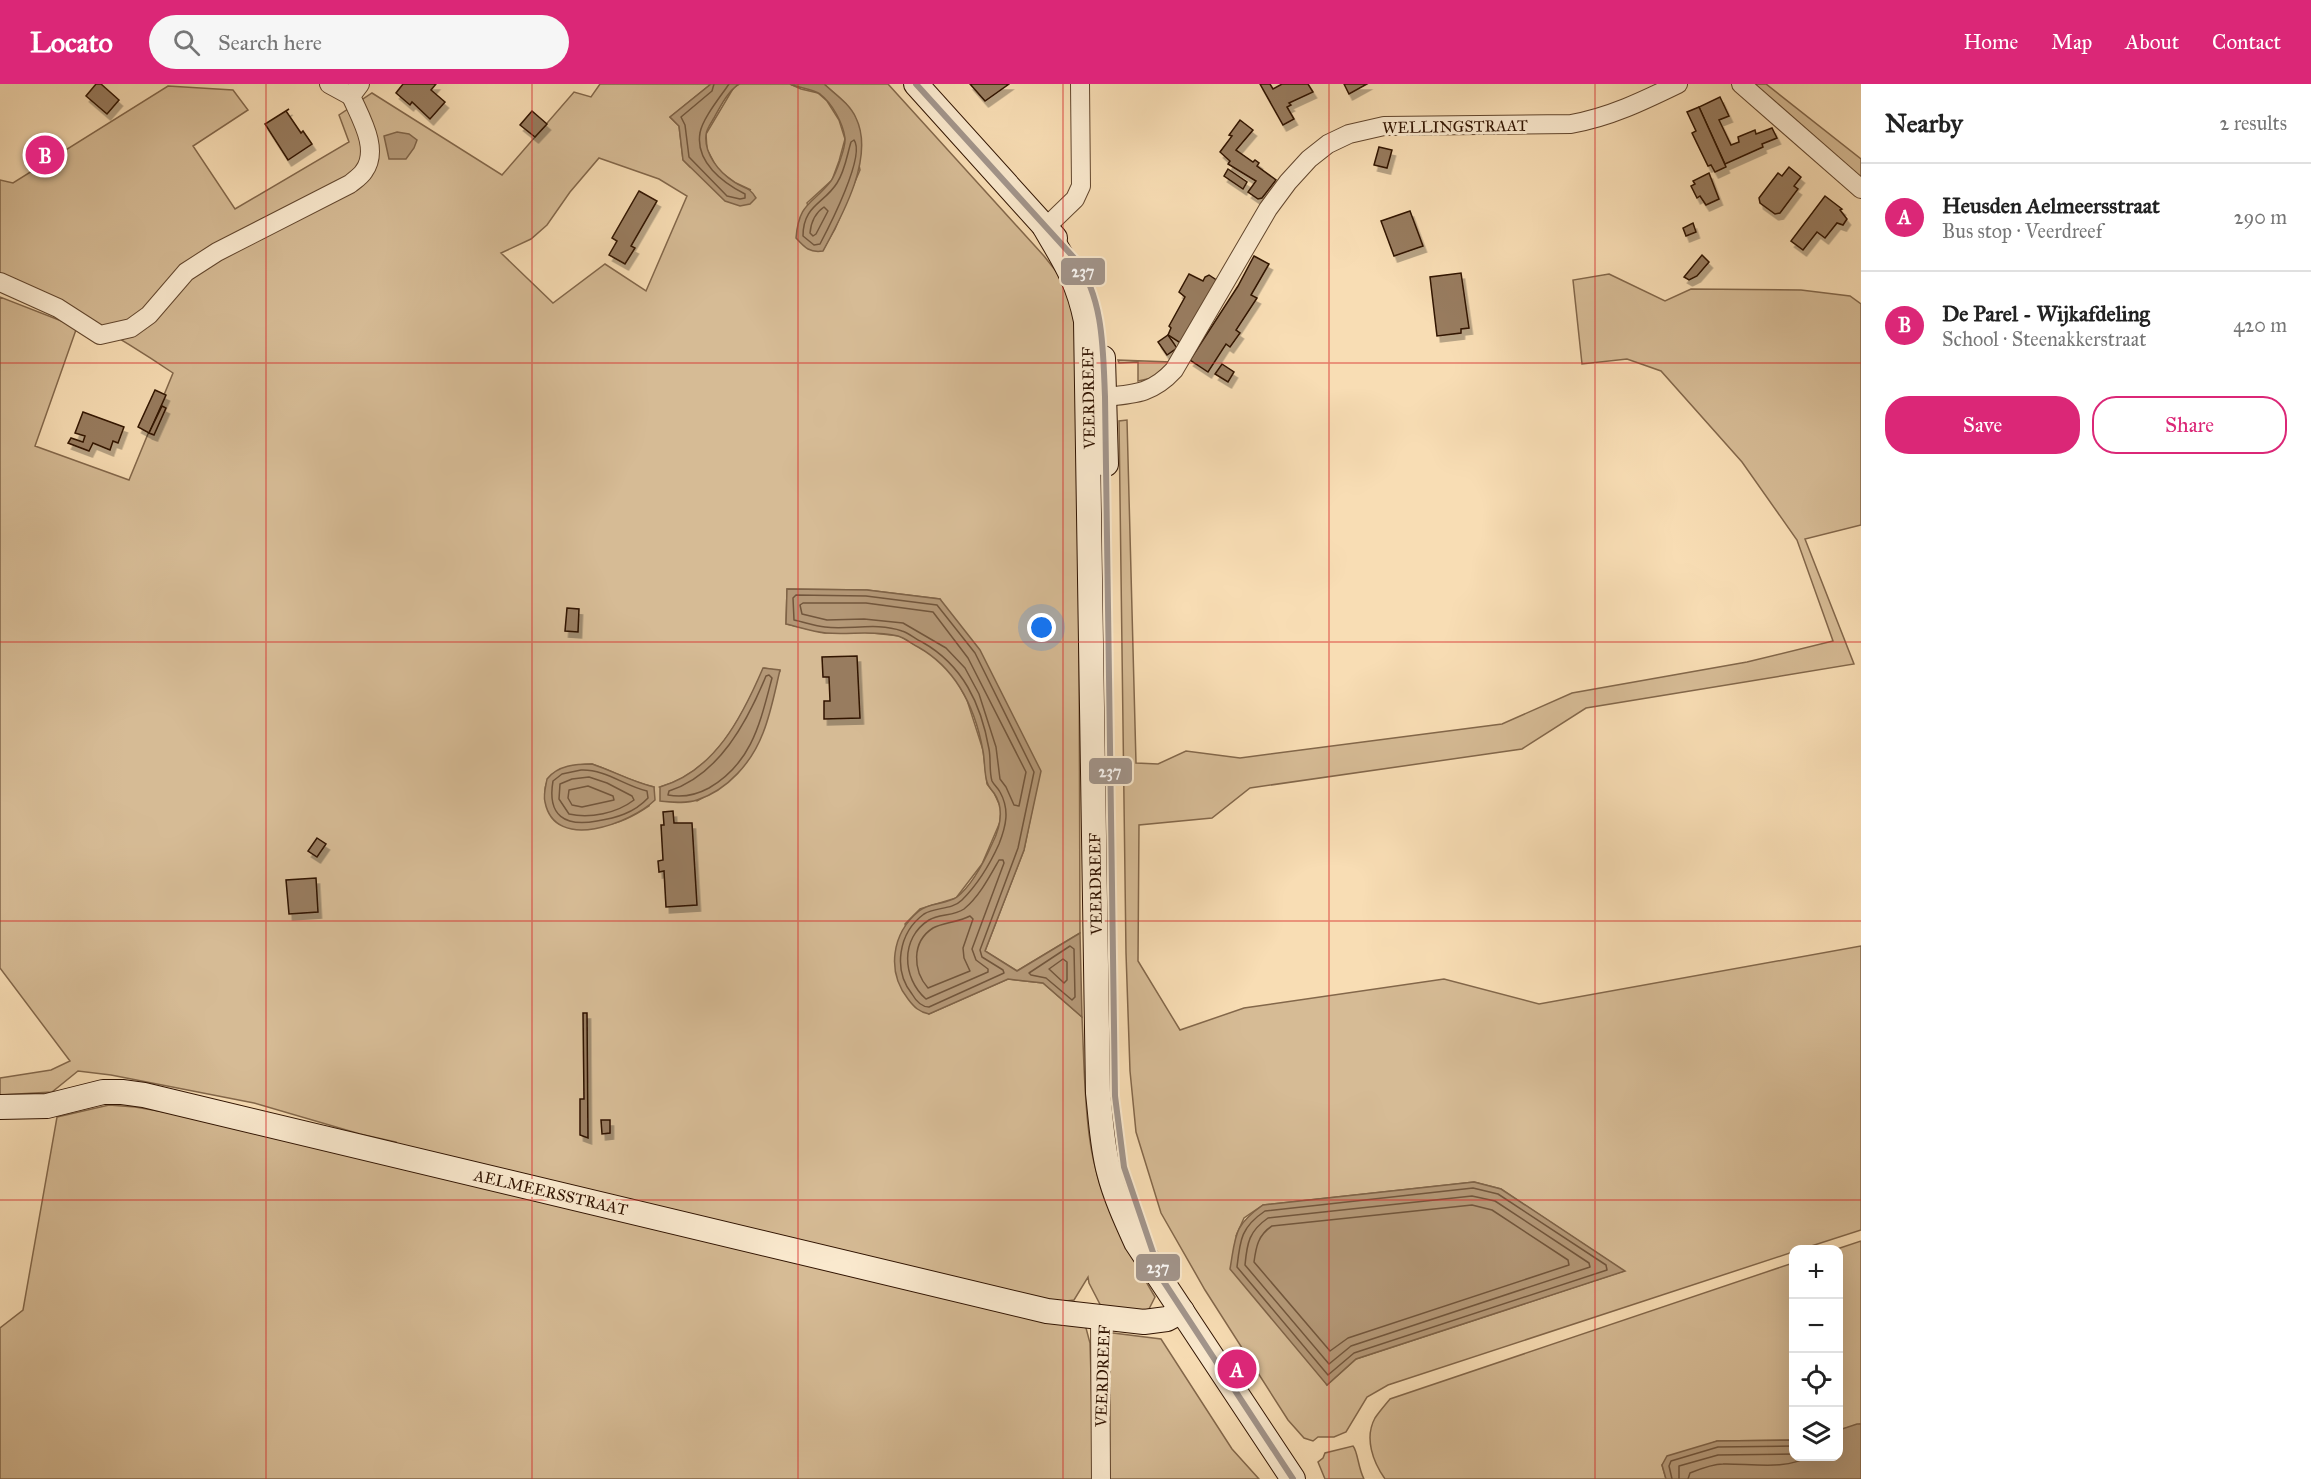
<!DOCTYPE html>
<html lang="en">
<head>
<meta charset="utf-8">
<style>
	body { margin:0; font-family:"IM FELL Great Primer",serif; background:#f6f6f6; color:#222 }
	.controls { position:absolute; right:18px; bottom:18px; display:grid; overflow:hidden; border-radius:12px; box-shadow:0 6px 24px #0002 }
	.controls button { width:54px; height:54px; display:grid; place-items:center; padding:0; border:0; border-bottom:2px solid #e0e0e0; background:#fff; color:#222; font:30px sans-serif }
	.you { position:absolute; left:1042px; top:544px; width:21px; height:21px; margin:-15px; border:4px solid #fff; border-radius:50%; background:#1a73e8; box-shadow:0 0 0 9px #1a73e833 }
	.badge { display:grid; place-items:center; width:39px; height:39px; border-radius:50%; background:#db2777; color:#fff; font-size:20px; font-weight:700 }
	.pin { position:absolute; translate:-50% -50%; border:3px solid #fff; box-shadow:0 2px 6px #0006 }
	.list { margin:0; padding:0; list-style:none }
	h2 { display:flex; justify-content:space-between; align-items:center; height:78px; margin:0; padding:0 24px; font-size:26px }
	h2 small { font-size:20px; font-weight:400; color:#767676 }
	.list li { display:grid; grid-template-columns:39px 1fr auto; gap:18px; align-items:center; box-sizing:border-box; height:108px; padding:0 24px; border-top:2px solid #e0e0e0 }
	.list b { display:block; font-size:22px; white-space:nowrap }
	.list p { margin:0; font-size:20px; white-space:nowrap; color:#767676 }
	.list em { font-size:20px; font-style:normal; color:#767676 }
	.actions { display:flex; gap:12px; padding:18px 24px }
	.actions a { flex:1; padding:14px 0; border:2px solid #db2777; border-radius:24px; text-align:center; font-size:21px; color:#db2777 }
	.actions .main { background:#db2777; color:#fff }
	.icon { flex:none; width:33px; height:33px; fill:none; stroke:currentColor; stroke-width:2; stroke-linecap:round; stroke-linejoin:round }
	.map { position:relative; flex:none; width:1861px; height:1395px; overflow:hidden }
	header { display:flex; align-items:center; gap:36px; box-sizing:border-box; height:84px; padding:0 30px; background:#db2777; color:#fff }
	header strong { font-size:28px }
	nav { display:flex; gap:33px; margin-inline-start:auto; font-size:21px }
	.search { width:420px; height:54px; background:#f6f6f6; display:flex; align-items:center; gap:15px; box-sizing:border-box; padding:0 21px; border-radius:33px; color:#767676; font-size:22px }
	main { display:flex }
	aside { flex:1; background:#fff }
	.map>svg:first-child { display:block }
	.green { fill:#d6bb95; stroke:#83674a; stroke-width:1.5; fill-rule:evenodd }
	.water { fill:#b49877; stroke:#7f6347; stroke-width:1.5 }
	.lines { fill:none; stroke-linecap:round; stroke-linejoin:round }
	.shore { stroke:#72563c; stroke-width:1.5 }
	.building { fill:#987c5e; stroke:#301300; stroke-width:1.5; filter:url(#shadow) }
	.street-casing { stroke:#62462d; stroke-width:20 }
	.secondary-casing { stroke:#301300; stroke-width:26 }
	.street { stroke:#fae9ce; stroke-width:18 }
	.secondary { stroke:#fae9ce; stroke-width:24 }
	.bus-1-casing { stroke:#fae9ce; stroke-width:10 }
	.bus-1 { stroke:#a2958c; stroke-width:6 }
	.grid { fill:none; stroke:#d62828; stroke-width:1.5; stroke-opacity:0.55 }
	.labels { text-anchor:middle; stroke-width:6; stroke-linejoin:round; paint-order:stroke }
	.street-label { font-size:16px; fill:#301300; stroke:#fae9ce }
	.line-badge { stroke:#fae9ce; stroke-width:2 }
	.badge-label { font-size:16px; text-anchor:middle; font-weight:bold; fill:#fff }
</style>
</head>
<body>
<header>
<strong>Locato</strong>
<div class="search"><svg class="icon" aria-label="search" viewBox="0 0 24 24"><circle cx="10" cy="10" r="6"/><path d="M15 15l6 6"/></svg>Search here</div>
<nav><a>Home</a><a>Map</a><a>About</a><a>Contact</a></nav>
</header>
<main>
<div class="map">
<svg width="1861" height="1395" viewBox="0 0 1861 1395">
	<defs>
		<filter id="shadow"><feDropShadow dx="3.5" dy="6" stdDeviation="0" flood-color="#0004"/></filter>
	</defs>
	<rect width="100%" height="100%" fill="#f8ddb4"/>
	<filter id="stains"><feTurbulence type="fractalNoise" baseFrequency=".00333" numOctaves="4"/><feColorMatrix values="0 0 0 0 .2 0 0 0 0 .09 0 0 0 0 .02 0 0 0 .5 -.17"/></filter>
	<radialGradient id="worn" r=".72"><stop offset=".6" stop-color="#630" stop-opacity="0"/><stop offset="1" stop-color="#630" stop-opacity=".3"/></radialGradient>
	<!-- green -->
	<g class="green">
		<path d="M600 0H711L670 33 679 42 683 76 690 83 751 106 736 99 718 86 707 65 706 50 734 3 739 0H790L801 5 818 9 827 17 839 36 845 55 839 77 832 96 807 119 823 166 835 145 860 86 846 20 824 0H888L1044 172 1067 201 1078 235 1080 849 1017 887 985 867 1024 766 1040 687 940 515 867 506 787 505 786 540 825 549 863 548 900 552 936 573 954 592 967 616 983 666 987 700 994 709 1001 724 1000 738 982 780 956 814 920 825 905 840 929 930 1008 895 1043 899 1082 933C1084 974 1084 1017 1090 1057 1098 1114 1126 1164 1155 1213L1149 1225 1141 1229 1104 1228 1089 1199 1088 1193 1074 1216 1057 1218 1077 1239 1086 1244 1090 1259 1094 1395H0V1244L23 1226 57 1033 109 1021 135 1023 188 1032 393 1080 396 1058 360 1050 254 1019 111 991 78 987 52 1008 0 1011V994L51 986 70 977 0 884V213L77 243 35 362 129 396 173 289C118 252 61 219 0 192V96L13 99 168 2 233 6 248 26 193 62 235 125 349 58 339 31 372 9 502 91 574 8 591 13ZM599 74 659 95 687 112 646 207 605 180 553 219 501 169 531 155 547 141 570 108ZM764 584 780 587 710 710 697 717 660 703C716 687 742 633 764 584ZM592 680C613 687 632 698 654 703L649 722C608 750 595 742 551 731 533 692 557 681 592 680Z"/>
		<path d="M1750 0H1766L1861 75V97Z"/>
		<path d="M1609 190 1665 217 1691 205 1801 206 1850 212 1861 220V441L1805 455 1854 580 1586 624 1522 665 1250 704 1212 734 1139 741 1138 877 1180 946 1244 924 1444 895 1539 920 1861 862V1146L1802 1165 1794 1166 1793 1168 1388 1301 1367 1313 1346 1348 1334 1353H1318L1313 1357 1304 1354 1288 1336 1205 1206 1161 1129 1136 1048 1130 987 1126 869 1119 337 1127 336 1136 679 1158 680 1186 667 1240 674 1502 640 1572 609 1747 578 1833 557 1797 456 1742 378 1661 287 1627 275 1582 280 1573 196ZM1474 1098 1501 1105 1624 1187 1356 1275 1327 1301 1236 1152 1244 1134 1263 1121Z"/>
		<path d="M1118 276 1170 278 1152 294 1138 297V278L1119 279Z"/>
		<path d="M1861 1157V1340L1839 1346 1838 1166H1834Z"/>
		<path d="M1793 1179V1356L1717 1357 1662 1381 1666 1395H1385C1373 1378 1364 1354 1375 1334 1379 1328 1385 1321 1390 1315Z"/>
		<path d="M1105 1248 1161 1255 1232 1365 1259 1395H1107Z"/>
		<path d="M1353 1362C1358 1368 1358 1384 1364 1395H1325L1318 1378 1323 1374 1325 1369Z"/>
	</g>
	<!-- water -->
	<g class="water">
		<path d="M711 0H739C728 7 720 23 714 34 711 39 706 46 706 51 704 70 719 88 734 98 744 105 749 102 756 114L750 120 740 122 725 117 683 76 679 42 670 33Z"/>
		<path d="M790 0H824C835 10 850 20 856 34 875 73 842 132 823 167 810 169 805 164 796 154 799 118 812 121 831 97 836 90 846 62 845 54 843 39 832 19 820 10 812 5 799 4 790 0Z"/>
		<path d="M397 48 409 50 417 56 414 64 406 75H389L384 52Z"/>
		<path d="M787 505 867 506 940 515 980 566 1041 687 1024 766 985 867 1017 887 1080 849 1082 933 1043 899 1008 895 929 930C919 928 914 923 908 915 886 887 892 849 919 827 929 818 946 821 957 813 972 801 984 778 992 760 1000 744 1005 725 994 709 991 705 988 703 987 698 984 688 985 677 983 667 975 623 957 585 918 563 912 560 905 554 898 552 874 546 850 551 826 549 813 548 799 543 786 540Z"/>
		<path d="M763 584 780 586C775 607 771 629 763 649 752 678 728 706 697 716 686 720 672 718 660 717V703C715 687 742 633 763 584Z"/>
		<path d="M592 680C613 687 632 698 654 703L655 716C631 739 555 769 545 718 543 711 546 701 547 695 558 681 576 680 592 680Z"/>
		<path d="M1474 1098 1501 1105 1625 1187 1356 1275 1327 1301 1230 1185C1236 1151 1233 1142 1263 1121Z"/>
		<path d="M1857 1340H1861V1395H1666L1662 1381 1667 1372 1717 1357 1793 1356 1794 1372H1838L1839 1346Z"/>
	</g>
	<g class="lines">
		<!-- shore -->
		<g class="shore">
			<path d="M714 0 712 7 681 33 685 41 689 73 727 112 740 115 745 114V110C723 99 695 78 700 49 702 35 721 12 729 0"/>
			<path d="M854 56C866 71 829 143 820 160L814 161 803 152C803 121 824 120 837 99 845 87 847 71 851 58Z"/>
			<path d="M824 123 828 127 816 150 813 152 810 149C811 138 815 129 824 123Z"/>
			<path d="M796 511 866 512 937 521 975 569 1034 688 1018 764 980 866 982 873 1003 886 1004 889 929 923C921 923 916 917 912 910 893 886 898 849 924 830 935 823 952 826 962 816 977 801 990 780 999 760 1006 742 1010 726 1000 708 998 704 994 701 992 697 989 687 991 675 989 665 981 620 963 581 922 558 915 555 909 549 902 547 877 538 850 546 825 543 815 542 804 538 794 536L793 514Z"/>
			<path d="M803 519H866L933 528 968 574 1026 688 1019 722 1014 721 1006 703 1000 695 996 663 979 610 965 584 946 564 903 539 864 535 827 536 802 530 800 521Z"/>
			<path d="M769 591 772 594C760 639 752 679 709 704 696 711 683 714 668 711L669 707C719 691 747 638 766 592Z"/>
			<path d="M581 686C605 685 625 702 647 707L648 714C634 729 616 734 597 737 565 743 547 732 553 697L562 690Z"/>
			<path d="M589 693 607 699 632 712 634 716C617 729 590 735 569 730L559 715 560 700 572 695Z"/>
			<path d="M588 702 613 712 614 716 582 723 572 721 568 714 569 706Z"/>
			<path d="M999 776H1003L1004 779 972 865 976 876 988 885V888L926 915C902 894 900 854 929 836 939 830 954 832 964 825 979 813 990 792 999 776Z"/>
			<path d="M970 832 973 835 963 864 964 874 970 887 928 904C913 887 911 858 933 844 942 839 959 838 970 832Z"/>
			<path d="M1070 862 1074 865 1075 913 1072 916 1046 894 1031 891 1029 889Z"/>
			<path d="M1063 875 1067 878V896L1064 899 1049 885Z"/>
			<path d="M1473 1104 1498 1110 1606 1181 1607 1186 1354 1269 1328 1291 1237 1183C1240 1156 1241 1143 1265 1127Z"/>
			<path d="M1472 1112 1495 1117 1589 1179 1590 1183 1351 1262 1329 1280 1245 1181C1247 1159 1249 1147 1268 1134Z"/>
			<path d="M1472 1121 1492 1126 1568 1176 1569 1181 1348 1254 1330 1267 1254 1178C1256 1163 1258 1151 1272 1142Z"/>
			<path d="M1672 1395 1669 1382 1671 1377 1718 1363 1794 1362"/>
			<path d="M1679 1395V1382L1718 1371 1794 1370"/>
			<path d="M1688 1395 1690 1389C1700 1385 1712 1380 1723 1380 1746 1379 1789 1387 1808 1372"/>
		</g>
	</g>
	<!-- building -->
	<g class="building">
		<path d="M96 0H101L119 16 107 30 86 12Z"/>
		<path d="M403 0H436L431 6 445 18 430 35 412 18 410 21 396 9Z"/>
		<path d="M970 0H1009L985 17Z"/>
		<path d="M1260 0H1270L1273 5 1282 0H1308L1313 8 1289 19 1291 21 1287 23 1294 35 1283 41Z"/>
		<path d="M1344 0H1367L1349 10Z"/>
		<path d="M1720 13 1729 32 1719 36 1731 61 1739 58 1738 53 1755 46 1756 50 1772 44 1777 54 1762 60 1763 63 1725 80 1699 23Z"/>
		<path d="M1699 23 1726 83 1715 88 1711 81 1708 82 1692 49 1696 47 1687 28Z"/>
		<path d="M289 25 286 27 301 49 303 47 312 60 288 76 265 40Z"/>
		<path d="M532 27 547 40 535 53 520 41Z"/>
		<path d="M1240 36 1253 46 1236 66 1253 78 1255 76 1259 79 1257 82 1276 96 1262 114 1258 115 1248 108 1256 97 1228 80 1230 77 1220 68 1232 52 1229 51Z"/>
		<path d="M1379 63 1392 66 1387 84 1374 81Z"/>
		<path d="M1789 83 1801 93 1794 102 1798 105 1780 129 1775 130 1760 119 1759 114 1778 89 1782 92Z"/>
		<path d="M1228 85 1247 98 1243 105 1224 92Z"/>
		<path d="M1709 89 1719 115 1706 121 1700 112 1697 114 1691 102 1695 100 1693 97Z"/>
		<path d="M639 107 657 117 631 162 635 164 625 180 609 171 617 157 612 154Z"/>
		<path d="M1825 112 1842 125 1840 126 1847 135 1843 141 1837 139 1825 154 1817 148 1803 166 1791 157Z"/>
		<path d="M1410 127 1423 162 1394 172 1381 137Z"/>
		<path d="M1693 139 1696 148 1686 152 1683 144Z"/>
		<path d="M1702 171 1709 178 1697 192 1689 196 1684 193Z"/>
		<path d="M1254 172 1269 180 1251 211 1257 214 1236 246 1240 249 1230 263 1226 260 1208 288 1190 276 1238 202Z"/>
		<path d="M1461 189 1469 244 1461 245V249L1437 252 1430 193Z"/>
		<path d="M1189 190 1203 197 1205 193 1209 191 1218 197 1182 260 1168 251 1171 244 1169 242 1185 213 1179 208Z"/>
		<path d="M1168 251 1177 264 1167 271 1158 258Z"/>
		<path d="M1222 280 1234 288 1228 298 1215 290Z"/>
		<path d="M155 306 166 311 149 349 138 343Z"/>
		<path d="M162 322 166 324 154 351 149 349Z"/>
		<path d="M83 328 124 343 118 359 113 357 110 366 93 359 89 367 68 359 71 354 83 358 85 352 75 349Z"/>
		<path d="M567 524 579 525 578 548 565 547Z"/>
		<path d="M857 572 860 634 824 635V617H830L829 593H823L822 573Z"/>
		<path d="M673 727 674 739H692L697 821 666 823 664 787 659 788 658 777 663 776 661 741H664L663 728Z"/>
		<path d="M317 754 326 760 317 773 308 767Z"/>
		<path d="M316 794 318 828 289 830 286 796Z"/>
		<path d="M583 929H587L588 1054 580 1051V1015H584Z"/>
		<path d="M601 1036H610V1049L602 1050Z"/>
	</g>
	<g class="lines">
		<defs>
			<g id="street">
				<path d="M329 0 351 12"/>
				<path d="M1741 0 1861 105"/>
				<path d="M1045 144 1075 115 1081 102 1080 0"/>
				<path d="M0 198 58 224 100 251 131 244 149 231 186 188 217 168 350 100C355 96 361 92 364 87 380 65 360 33 351 12L360 0"/>
				<path d="M1105 313C1136 310 1153 309 1174 286L1268 125 1288 98 1309 75 1328 60 1349 50 1384 42 1571 40C1610 33 1643 17 1678 0"/>
				<path d="M1100 1234 1101 1395"/>
			</g>
			<g id="secondary">
				<path d="M916 0 1055 154"/>
				<path d="M1045 144C1065 178 1078 197 1086 237L1098 1009C1101 1035 1102 1062 1109 1088 1115 1112 1126 1136 1136 1158L1293 1395"/>
				<path d="M1103 274 1106 380"/>
				<path d="M0 1023 47 1022 103 1008H122L144 1011 1047 1227 1144 1238 1167 1235 1182 1227"/>
			</g>
		</defs>
		<!-- street casing -->
		<use href="#street" class="street-casing"/>
		<!-- secondary casing -->
		<use href="#secondary" class="secondary-casing"/>
		<!-- street -->
		<use href="#street" class="street"/>
		<!-- secondary -->
		<use href="#secondary" class="secondary"/>
		<defs>
			<path id="bus-1" d="M916 0 1076 176C1104 215 1103 267 1105 313L1115 1012 1124 1083 1162 1195 1293 1395"/>
		</defs>
		<!-- bus-1 casing -->
		<use href="#bus-1" class="bus-1-casing"/>
		<!-- bus-1 -->
		<use href="#bus-1" class="bus-1"/>
	</g>
	<!-- grid -->
	<path class="grid" d="M266 0V1395M532 0V1395M798 0V1395M1063 0V1395M1329 0V1395M1595 0V1395M0 279H1861M0 558H1861M0 837H1861M0 1116H1861"/>
	<g class="labels">
		<!-- street labels -->
		<g class="street-label">
			<text transform="translate(1455 42) rotate(-1)" y="6">WELLINGSTRAAT</text>
			<text transform="translate(1088 314) rotate(-91)" y="6">VEERDREEF</text>
			<text transform="translate(1095 800) rotate(-91)" y="6">VEERDREEF</text>
			<text transform="translate(551 1108) rotate(13)" y="6">AELMEERSSTRAAT</text>
			<text transform="translate(1102 1292) rotate(-88)" y="6">VEERDREEF</text>
		</g>
	</g>
	<g class="line-badge">
		<rect x="1060" y="173" width="46" height="29" rx="6" fill="#a2958c"/>
		<rect x="1088" y="673" width="45" height="28" rx="6" fill="#a2958c"/>
		<rect x="1135" y="1169" width="46" height="29" rx="6" fill="#a2958c"/>
	</g>
	<g class="badge-label">
		<text x="1083" y="193">237</text>
		<text x="1110" y="693">237</text>
		<text x="1158" y="1189">237</text>
	</g>
	<rect width="100%" height="100%" filter="url(#stains)"/>
	<rect width="100%" height="100%" fill="url(#worn)"/>
</svg>
<div class="controls">
<button>+</button>
<button>−</button>
<button><svg class="icon" aria-label="locate" viewBox="0 0 24 24"><circle cx="12" cy="12" r="6"/><path d="M12 2v4M12 18v4M2 12h4M18 12h4"/></svg></button>
<button><svg class="icon" aria-label="layers" viewBox="0 0 24 24"><path d="M12 4l9 5-9 5-9-5zM3 14l9 5 9-5"/></svg></button>
</div>
<div class="you"></div>
<div class="pin badge" style="left:1237px;top:1285px">A</div>
<div class="pin badge" style="left:45px;top:71px">B</div>
</div>
<aside>
<h2>Nearby<small>2 results</small></h2>
<ul class="list">
<li><span class="badge">A</span><div><b>Heusden Aelmeersstraat</b><p>Bus stop · Veerdreef</p></div><em>290 m</em></li>
<li><span class="badge">B</span><div><b>De Parel - Wijkafdeling</b><p>School · Steenakkerstraat</p></div><em>420 m</em></li>
</ul>
<div class="actions"><a class="main">Save</a><a>Share</a></div>
</aside>
</main>
</body>
</html>
